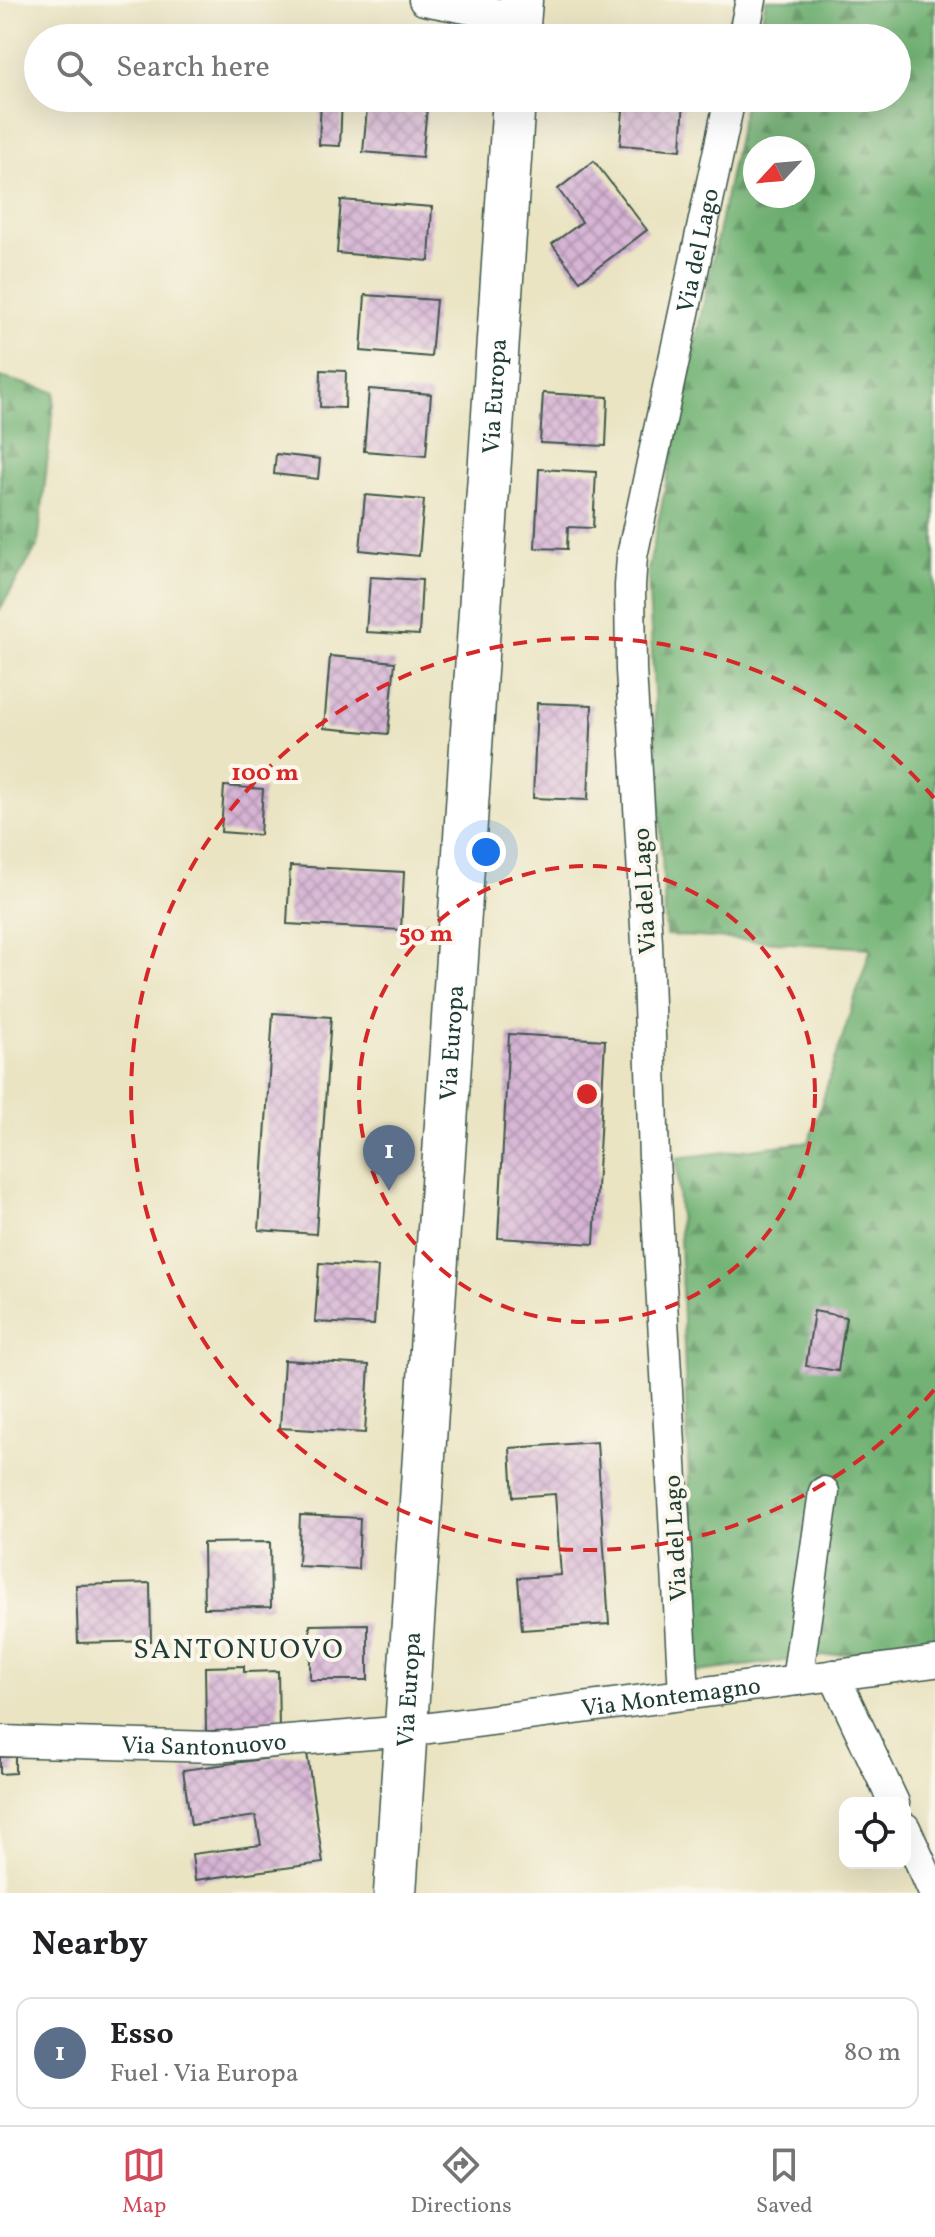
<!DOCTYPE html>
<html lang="en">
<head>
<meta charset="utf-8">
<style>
	body { margin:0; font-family:Vollkorn,serif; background:#f6f6f6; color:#202124 }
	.controls { position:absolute; right:24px; bottom:24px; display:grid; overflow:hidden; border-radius:16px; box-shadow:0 8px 32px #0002 }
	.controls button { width:72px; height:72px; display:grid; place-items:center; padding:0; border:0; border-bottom:2px solid #e0e0e0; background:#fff; color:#202124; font:40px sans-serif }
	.compass { position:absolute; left:743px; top:136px; width:72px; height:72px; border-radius:50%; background:#fff; box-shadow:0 8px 32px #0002; rotate:244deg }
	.you { position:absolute; left:486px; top:852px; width:28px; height:28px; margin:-20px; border:6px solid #fff; border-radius:50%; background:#1a73e8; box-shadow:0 0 0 12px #1a73e833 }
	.badge { display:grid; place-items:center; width:52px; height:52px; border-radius:50%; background:#d1495b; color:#fff; font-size:26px; font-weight:700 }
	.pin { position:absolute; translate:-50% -66px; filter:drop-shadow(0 2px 4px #0008) }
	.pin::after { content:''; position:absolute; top:42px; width:28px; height:24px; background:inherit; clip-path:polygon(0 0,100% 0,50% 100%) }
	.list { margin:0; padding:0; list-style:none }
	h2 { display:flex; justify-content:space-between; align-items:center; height:104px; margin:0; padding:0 32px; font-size:34px }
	h2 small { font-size:26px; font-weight:400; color:#757577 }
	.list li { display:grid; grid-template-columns:52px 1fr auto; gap:24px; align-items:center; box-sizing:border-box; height:112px; margin:0 16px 16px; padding:0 16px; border:2px solid #e0e0e0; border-radius:16px }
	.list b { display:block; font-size:30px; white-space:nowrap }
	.list p { margin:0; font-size:26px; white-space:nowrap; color:#757577 }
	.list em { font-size:26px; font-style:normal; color:#757577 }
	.icon { flex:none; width:44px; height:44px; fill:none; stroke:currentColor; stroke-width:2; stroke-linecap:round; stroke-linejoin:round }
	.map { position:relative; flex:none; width:935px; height:1893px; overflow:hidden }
	.search { position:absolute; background:#fff; box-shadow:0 8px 32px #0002; left:24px; right:24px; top:24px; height:88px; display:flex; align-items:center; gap:20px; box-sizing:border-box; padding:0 28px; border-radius:44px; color:#757577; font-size:30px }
	.sheet { height:232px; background:#fff }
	nav { display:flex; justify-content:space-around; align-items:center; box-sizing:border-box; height:112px; border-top:2px solid #e0e0e0; background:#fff; font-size:22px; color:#757577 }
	nav a { display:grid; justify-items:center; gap:4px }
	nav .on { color:#d1495b }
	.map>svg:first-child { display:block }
	.forest { fill:url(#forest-firs); stroke:#487854; stroke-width:2; fill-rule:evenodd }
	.building { fill:url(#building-cross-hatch) }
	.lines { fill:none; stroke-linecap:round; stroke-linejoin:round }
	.minor-casing { stroke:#3d5649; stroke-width:33 }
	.secondary-casing { stroke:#3d5649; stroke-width:45 }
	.minor { stroke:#fff; stroke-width:30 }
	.secondary { stroke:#fff; stroke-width:42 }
	.ring { fill:none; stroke:#d62828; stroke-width:4; stroke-dasharray:14 10 }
	.labels { text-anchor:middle; stroke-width:8; stroke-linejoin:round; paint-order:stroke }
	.street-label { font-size:24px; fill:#1f3d34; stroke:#fbf7ec }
	.quarter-label { font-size:28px; letter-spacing:2px; fill:#1f3d34; stroke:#fbf7ec }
	.centre { fill:#d62828; stroke:#fbf7ec; stroke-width:4 }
	.ring-label { font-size:24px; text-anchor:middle; font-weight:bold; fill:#d62828; stroke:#fbf7ec; stroke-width:8; stroke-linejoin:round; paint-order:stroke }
</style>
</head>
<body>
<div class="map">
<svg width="935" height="1893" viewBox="0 0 935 1893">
	<defs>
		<pattern id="forest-firs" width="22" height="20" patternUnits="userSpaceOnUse" patternTransform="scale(2)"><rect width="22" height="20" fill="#72b275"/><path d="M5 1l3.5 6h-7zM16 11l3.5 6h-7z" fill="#5d9261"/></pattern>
		<pattern id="building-cross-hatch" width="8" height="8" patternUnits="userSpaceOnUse" patternTransform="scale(2)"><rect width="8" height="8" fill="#d7b4d5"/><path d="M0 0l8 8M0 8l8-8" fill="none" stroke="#ae94ae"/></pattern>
	</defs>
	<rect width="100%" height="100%" fill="#fbf7ec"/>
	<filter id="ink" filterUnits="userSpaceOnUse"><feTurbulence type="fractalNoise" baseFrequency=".0125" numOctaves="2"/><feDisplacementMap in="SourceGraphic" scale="16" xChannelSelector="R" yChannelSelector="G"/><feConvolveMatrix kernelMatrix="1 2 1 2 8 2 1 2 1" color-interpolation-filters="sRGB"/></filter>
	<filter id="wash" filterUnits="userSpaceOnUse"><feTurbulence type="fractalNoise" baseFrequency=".006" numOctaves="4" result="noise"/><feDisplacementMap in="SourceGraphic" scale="32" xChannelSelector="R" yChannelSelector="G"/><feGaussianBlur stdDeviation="1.8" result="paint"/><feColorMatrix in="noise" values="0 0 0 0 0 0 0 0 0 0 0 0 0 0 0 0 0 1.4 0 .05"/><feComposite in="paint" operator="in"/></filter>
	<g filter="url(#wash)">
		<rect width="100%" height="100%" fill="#eae4c3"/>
		<!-- forest -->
		<g class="forest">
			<path d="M766 0H935V1642L696 1672 677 1158 809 1142 871 948 666 935 648 571 746 98H897V38H758ZM755 148H803V196H755Z"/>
			<path d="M0 377 55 392 38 545 0 609Z"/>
		</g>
		<g id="blocks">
			<!-- building -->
			<g class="building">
				<path d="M321 98H342L340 146 319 145Z"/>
				<path d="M368 98H428L422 157 363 152Z"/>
				<path d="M576 98H684L681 150 620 145 623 111 575 108Z"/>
				<path d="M594 161 647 230 580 281 552 244 582 222 558 189Z"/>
				<path d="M341 200 432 207 429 261 337 253Z"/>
				<path d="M365 295 436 300 431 357 361 351Z"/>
				<path d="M321 370 346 371 345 408 320 407Z"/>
				<path d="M369 389 431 394 426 456 364 451Z"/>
				<path d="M543 393 608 397 606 446 540 443Z"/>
				<path d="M276 454 320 459 318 479 274 474Z"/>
				<path d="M539 469 596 472 593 528 568 527 567 549 535 548Z"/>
				<path d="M365 495 424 500 419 556 360 550Z"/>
				<path d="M370 577 422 580 419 635 366 632Z"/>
				<path d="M330 656 395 662 388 734 324 728Z"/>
				<path d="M537 703 592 705 588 800 533 798Z"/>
				<path d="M224 786 263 789 260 835 221 832Z"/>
				<path d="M290 866 404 872 401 930 287 924Z"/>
				<path d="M273 1013 331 1017 316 1234 259 1230Z"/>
				<path d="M509 1034 605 1040 594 1244 498 1238Z"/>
				<path d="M319 1263 378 1267 374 1325 315 1322Z"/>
				<path d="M814 1311 846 1317 838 1371 806 1366Z"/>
				<path d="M284 1360 369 1365 365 1433 280 1428Z"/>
				<path d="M597 1442 609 1624 522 1630 518 1578 561 1575 555 1494 513 1497 510 1448Z"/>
				<path d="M300 1515 360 1518 358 1569 298 1566Z"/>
				<path d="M270 1542 271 1607 204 1608 203 1543Z"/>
				<path d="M150 1583 151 1641 78 1643 76 1585Z"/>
				<path d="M368 1624V1680H310V1625Z"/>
				<path d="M244 1666V1672L278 1671 279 1730 206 1731 205 1667Z"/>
				<path d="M307 1753 323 1863 195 1880 192 1854 261 1845 256 1816 191 1825 183 1770Z"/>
				<path d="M0 1757H15V1773L0 1774Z"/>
			</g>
		</g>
	</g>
	<g filter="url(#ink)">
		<use href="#blocks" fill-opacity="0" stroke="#3d5649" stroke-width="2"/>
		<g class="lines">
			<defs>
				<g id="minor">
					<path d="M424 0 519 18"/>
					<path d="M743 38 751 0"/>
					<path d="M834 1675 894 1803"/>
					<path d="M797 1680 824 1492"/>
					<path id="s1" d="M684 1694 654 1159 647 943 631 670 630 586 632 556 730 98"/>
					<path id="s2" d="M0 1741 215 1747 407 1731 935 1662"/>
					<path d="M905 1828 934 1893"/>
				</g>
				<g id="secondary">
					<path d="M518 38 521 0"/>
					<path id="s3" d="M395 1893 514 98"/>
				</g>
			</defs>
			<!-- minor casing -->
			<use href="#minor" class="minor-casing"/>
			<!-- secondary casing -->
			<use href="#secondary" class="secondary-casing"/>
			<!-- minor -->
			<use href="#minor" class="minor"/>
			<!-- secondary -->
			<use href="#secondary" class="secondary"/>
		</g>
	</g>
	<!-- distance rings -->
	<g class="ring">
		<circle cx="587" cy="1094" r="228"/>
		<path d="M934 1390A456 456 0 1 1 934 798"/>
	</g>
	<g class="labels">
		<!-- street labels -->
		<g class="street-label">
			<text dy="8" stroke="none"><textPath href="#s1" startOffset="1452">Via del Lago</textPath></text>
			<text dy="8" stroke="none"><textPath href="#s3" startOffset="1500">Via Europa</textPath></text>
			<text transform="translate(644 891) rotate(-93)" y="8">Via del Lago</text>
			<text dy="8" stroke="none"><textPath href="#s3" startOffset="852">Via Europa</textPath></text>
			<text transform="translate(675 1538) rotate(-93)" y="8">Via del Lago</text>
			<text dy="8" stroke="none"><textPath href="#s3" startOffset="204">Via Europa</textPath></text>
			<text dy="8" stroke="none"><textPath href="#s2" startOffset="674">Via Montemagno</textPath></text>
			<text dy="8" stroke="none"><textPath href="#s2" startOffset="204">Via Santonuovo</textPath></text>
		</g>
		<!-- quarter labels -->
		<g class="quarter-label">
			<text x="239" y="1658">SANTONUOVO</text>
		</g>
	</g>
	<circle cx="587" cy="1094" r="12" class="centre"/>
	<g class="ring-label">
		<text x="265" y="780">100 m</text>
		<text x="426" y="941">50 m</text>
	</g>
</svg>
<div class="controls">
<button><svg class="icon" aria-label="locate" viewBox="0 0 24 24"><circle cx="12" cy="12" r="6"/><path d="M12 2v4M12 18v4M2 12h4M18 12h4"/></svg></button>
</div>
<svg class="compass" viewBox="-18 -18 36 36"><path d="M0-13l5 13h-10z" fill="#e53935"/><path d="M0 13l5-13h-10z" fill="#757577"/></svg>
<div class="you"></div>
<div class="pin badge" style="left:389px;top:1191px;background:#5c6f8a">1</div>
<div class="search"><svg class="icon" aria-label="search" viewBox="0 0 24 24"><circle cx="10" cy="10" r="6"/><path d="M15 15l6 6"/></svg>Search here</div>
</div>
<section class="sheet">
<h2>Nearby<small></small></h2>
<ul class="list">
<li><span class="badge" style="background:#5c6f8a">1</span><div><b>Esso</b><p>Fuel · Via Europa</p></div><em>80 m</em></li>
</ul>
</section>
<nav>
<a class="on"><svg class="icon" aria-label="map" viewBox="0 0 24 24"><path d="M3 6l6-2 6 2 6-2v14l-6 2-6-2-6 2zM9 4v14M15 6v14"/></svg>Map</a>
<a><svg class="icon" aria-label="directions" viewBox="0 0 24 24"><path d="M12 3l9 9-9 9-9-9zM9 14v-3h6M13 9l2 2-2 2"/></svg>Directions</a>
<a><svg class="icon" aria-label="saved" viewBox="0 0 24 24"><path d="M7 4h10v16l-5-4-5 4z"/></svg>Saved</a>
</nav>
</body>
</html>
